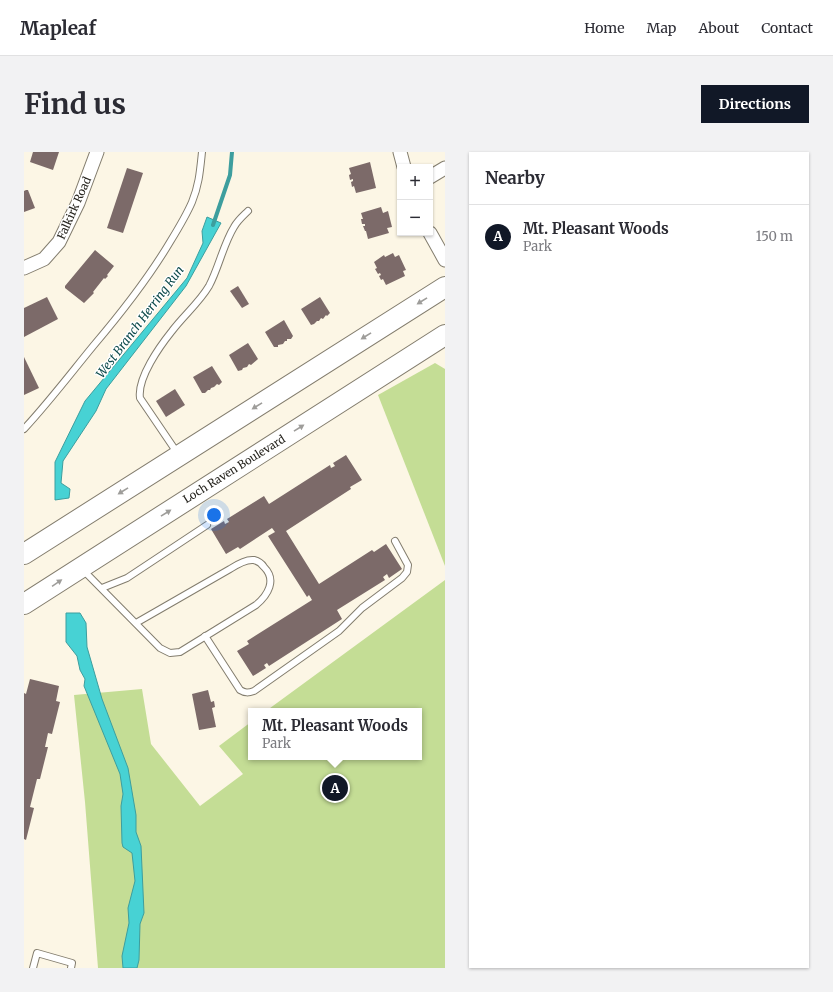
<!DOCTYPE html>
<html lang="en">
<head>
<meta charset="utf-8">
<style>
	body { margin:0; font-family:Merriweather,serif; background:#f2f2f3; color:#2b2b33 }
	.controls { position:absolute; right:12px; top:12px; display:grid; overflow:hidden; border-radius:0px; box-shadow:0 1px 3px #0004 }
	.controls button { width:36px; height:36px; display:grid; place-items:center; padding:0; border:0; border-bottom:1px solid #e1e1e2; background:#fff; color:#2b2b33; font:20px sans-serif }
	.you { position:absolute; left:190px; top:363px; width:14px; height:14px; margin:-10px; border:3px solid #fff; border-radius:50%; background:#1a73e8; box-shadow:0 0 0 6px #1a73e833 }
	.badge { display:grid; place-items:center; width:26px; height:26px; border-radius:50%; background:#111827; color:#fff; font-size:13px; font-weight:700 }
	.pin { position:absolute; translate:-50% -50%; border:2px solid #fff; box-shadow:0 1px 4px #0006 }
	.popup { position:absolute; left:224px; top:556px; width:174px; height:52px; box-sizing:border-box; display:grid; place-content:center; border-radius:0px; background:#fff; filter:drop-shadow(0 1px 3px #0005); font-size:13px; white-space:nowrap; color:#7c7c81 }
	.popup b { font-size:15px; color:#2b2b33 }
	.popup::after { content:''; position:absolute; left:50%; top:100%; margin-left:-8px; border:8px solid transparent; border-top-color:#fff }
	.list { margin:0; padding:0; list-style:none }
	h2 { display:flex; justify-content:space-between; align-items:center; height:52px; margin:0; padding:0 16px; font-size:17px }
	h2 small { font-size:13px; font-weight:400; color:#7c7c81 }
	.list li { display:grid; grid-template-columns:26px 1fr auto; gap:12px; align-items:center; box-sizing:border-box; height:64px; padding:0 16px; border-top:1px solid #e1e1e2 }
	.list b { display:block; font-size:15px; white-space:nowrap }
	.list p { margin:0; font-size:13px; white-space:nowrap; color:#7c7c81 }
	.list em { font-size:13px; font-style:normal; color:#7c7c81 }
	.map { position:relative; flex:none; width:421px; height:816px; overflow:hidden; border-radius:0px }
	header { display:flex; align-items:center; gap:24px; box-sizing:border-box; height:56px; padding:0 20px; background:#fff; border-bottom:1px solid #e1e1e2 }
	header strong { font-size:19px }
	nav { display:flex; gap:22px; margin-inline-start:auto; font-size:14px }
	.intro { display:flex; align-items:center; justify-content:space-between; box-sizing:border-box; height:96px; padding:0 24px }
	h1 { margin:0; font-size:28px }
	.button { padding:10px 18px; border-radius:0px; background:#111827; color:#fff; font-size:14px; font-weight:700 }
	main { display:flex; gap:24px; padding:0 24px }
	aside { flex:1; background:#fff; border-radius:0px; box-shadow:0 1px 3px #0004 }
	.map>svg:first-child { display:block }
	.park { fill:#c4dd95 }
	.water { fill:#47d2d4; stroke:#3d9e9e }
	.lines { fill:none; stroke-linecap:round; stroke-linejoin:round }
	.stream { stroke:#3d9e9e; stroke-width:4 }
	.building { fill:#7c6a69 }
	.lane-casing { stroke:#837d6e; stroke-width:8 }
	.street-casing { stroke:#837d6e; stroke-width:15 }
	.primary-casing { stroke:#837d6e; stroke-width:22 }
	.lane { stroke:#fff; stroke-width:6 }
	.street { stroke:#fff; stroke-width:13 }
	.primary { stroke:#fff; stroke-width:20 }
	.oneway { fill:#9e9d9a }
	.labels { text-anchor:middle; stroke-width:3; stroke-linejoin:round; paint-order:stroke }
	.street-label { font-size:11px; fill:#27251f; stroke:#fff }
	.water-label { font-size:12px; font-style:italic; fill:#0e4b4c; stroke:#fff }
</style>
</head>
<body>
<header>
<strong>Mapleaf</strong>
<nav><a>Home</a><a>Map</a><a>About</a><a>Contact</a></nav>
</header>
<div class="intro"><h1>Find us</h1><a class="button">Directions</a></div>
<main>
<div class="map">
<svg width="421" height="816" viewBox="0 0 421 816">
	<rect width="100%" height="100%" fill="#fcf6e5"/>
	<!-- park -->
	<g class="park">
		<path d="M411 211 421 217V414L354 243Z"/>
		<path d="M421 428V816H74L61 650 50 543 118 537 127 592 176 654 219 622 195 594 227 570V605H395V559H242Z"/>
	</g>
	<!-- water -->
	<g class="water">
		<path d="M183 65 197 71 162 134 82 237 72 259 39 309 37 331 46 337 45 346 31 348V310L61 249 163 126 179 91 178 79Z"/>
		<path d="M42 461H56L62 471 63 495 78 547 104 616 112 663V680L117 694 120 761 116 772 115 808 113 816H99L98 804 105 771 104 756 111 729 108 701 99 695 98 691 97 654 99 642 96 622 60 534 61 527 56 518 53 504 42 490Z"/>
	</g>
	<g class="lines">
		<!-- stream -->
		<path class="stream" d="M189 73 206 23 208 0"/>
	</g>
	<!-- building -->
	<g class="building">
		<path d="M9 0H35L29 18 6 10Z"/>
		<path d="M346 10 352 36 332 41 330 34 328 35 327 30 329 29V27L326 28 325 23 327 22 325 16Z"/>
		<path d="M103 16 119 21 99 81 83 76Z"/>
		<path d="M2 38H4L11 56 0 60V39Z"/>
		<path d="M357 55 359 61 364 59 368 75 363 76 365 81 344 87 342 79H341L339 74H341V72H338L337 67H339L337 61Z"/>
		<path d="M71 98 90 114 83 123 84 124 81 127 80 126 69 140 70 141 60 151 41 136V134Z"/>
		<path d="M369 101 371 105 375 103 382 118 379 119 381 124 362 133 359 127 357 128 355 124 357 123 356 121 354 122 351 117 353 116 350 110 360 103 361 105Z"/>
		<path d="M214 134 225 152 218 156 206 139Z"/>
		<path d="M23 145 34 167 0 185V156Z"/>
		<path d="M296 145 306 161 303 164 302 163 299 167 297 166 295 169H293L290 172 287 173 277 157Z"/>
		<path d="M260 168 269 184 267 187H263V189H261L259 192 254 193V195H250L241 180Z"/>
		<path d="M224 191 234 207 227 213 225 212 223 215 219 216 218 218 214 219 205 203Z"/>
		<path d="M0 205 15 236 0 243Z"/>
		<path d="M188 214 198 230 195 233 193 232 190 235 187 236 186 238H184L181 241H178L169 225Z"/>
		<path d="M151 237 161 253 142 265 132 249Z"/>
		<path d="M322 303 338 328 326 335 327 337 262 379 295 432 348 398 350 400 362 392 378 417 365 426 363 422 359 425 361 428 313 458 318 467 245 514 243 511 240 513 242 516 229 524 213 499 225 492 223 489 288 448 285 443 283 445 244 384 251 380 248 376 216 397 214 395 202 402 187 377 200 369 201 372 205 370 203 367 240 344 245 352 306 313 307 316 311 314 309 311Z"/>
		<path d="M6 527 35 534 32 549 36 550 28 582 24 581 21 595H24L16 627H13L6 655 10 656 2 688 0 687V541L2 542Z"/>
		<path d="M184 538 187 550 190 549 191 555 188 556 192 575 175 578 168 542Z"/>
	</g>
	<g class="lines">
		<defs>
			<g id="lane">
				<path d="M0 277C25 250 47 221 70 193 98 160 124 127 146 90 154 77 162 64 168 50 175 33 176 19 178 0"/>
				<path d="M154 302 116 246C113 226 136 194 148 179 160 163 175 151 185 134 195 115 199 93 210 75 214 68 219 64 224 59"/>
				<path d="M59 418 136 496 146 501 156 500 232 453C244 443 253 428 240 415 238 412 234 409 230 408 222 407 212 413 206 417L112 471"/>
				<path d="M78 436 103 426 183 373"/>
				<path d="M181 484 216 538C221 541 224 541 230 539L315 479 338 456 378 426 383 420 384 413 371 389"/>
				<path d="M9 816 13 801 48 811 47 816"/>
			</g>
			<g id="street">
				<path d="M376 0 380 15"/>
				<path d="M406 25 421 16"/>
				<path d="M406 81 421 108"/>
				<path d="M0 116 20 107 35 90 54 51 73 0"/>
			</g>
			<g id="primary">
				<path d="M0 402 421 135"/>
				<path d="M0 452 421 183"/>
			</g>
		</defs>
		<!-- lane casing -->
		<use href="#lane" class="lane-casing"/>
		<!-- street casing -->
		<use href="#street" class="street-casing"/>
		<!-- primary casing -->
		<use href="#primary" class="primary-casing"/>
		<!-- lane -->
		<use href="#lane" class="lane"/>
		<!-- street -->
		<use href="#street" class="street"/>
		<!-- primary -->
		<use href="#primary" class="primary"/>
	</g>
	<!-- one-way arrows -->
	<defs><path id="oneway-solid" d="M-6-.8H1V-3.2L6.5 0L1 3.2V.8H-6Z"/></defs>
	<g class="oneway">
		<use href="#oneway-solid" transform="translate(398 149) rotate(148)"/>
		<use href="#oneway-solid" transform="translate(342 184) rotate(148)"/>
		<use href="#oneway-solid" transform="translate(233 254) rotate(148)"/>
		<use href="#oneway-solid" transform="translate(275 276) rotate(-32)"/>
		<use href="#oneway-solid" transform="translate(99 339) rotate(148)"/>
		<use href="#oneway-solid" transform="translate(142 361) rotate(-32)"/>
		<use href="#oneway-solid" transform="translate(33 431) rotate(-34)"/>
	</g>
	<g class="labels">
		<!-- street labels -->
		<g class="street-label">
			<text transform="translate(50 56) rotate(-66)" y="4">Falkirk Road</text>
			<text transform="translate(210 317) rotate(-32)" y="4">Loch Raven Boulevard</text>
		</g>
		<!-- water labels -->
		<g class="water-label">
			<text transform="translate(116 170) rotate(-53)" y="4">West Branch Herring Run</text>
		</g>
	</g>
</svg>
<div class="controls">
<button>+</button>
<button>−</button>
</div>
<div class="you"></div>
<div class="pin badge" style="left:311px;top:636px">A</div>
<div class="popup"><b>Mt. Pleasant Woods</b>Park</div>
</div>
<aside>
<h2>Nearby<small></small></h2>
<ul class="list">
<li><span class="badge">A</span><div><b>Mt. Pleasant Woods</b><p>Park</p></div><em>150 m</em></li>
</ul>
</aside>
</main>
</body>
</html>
